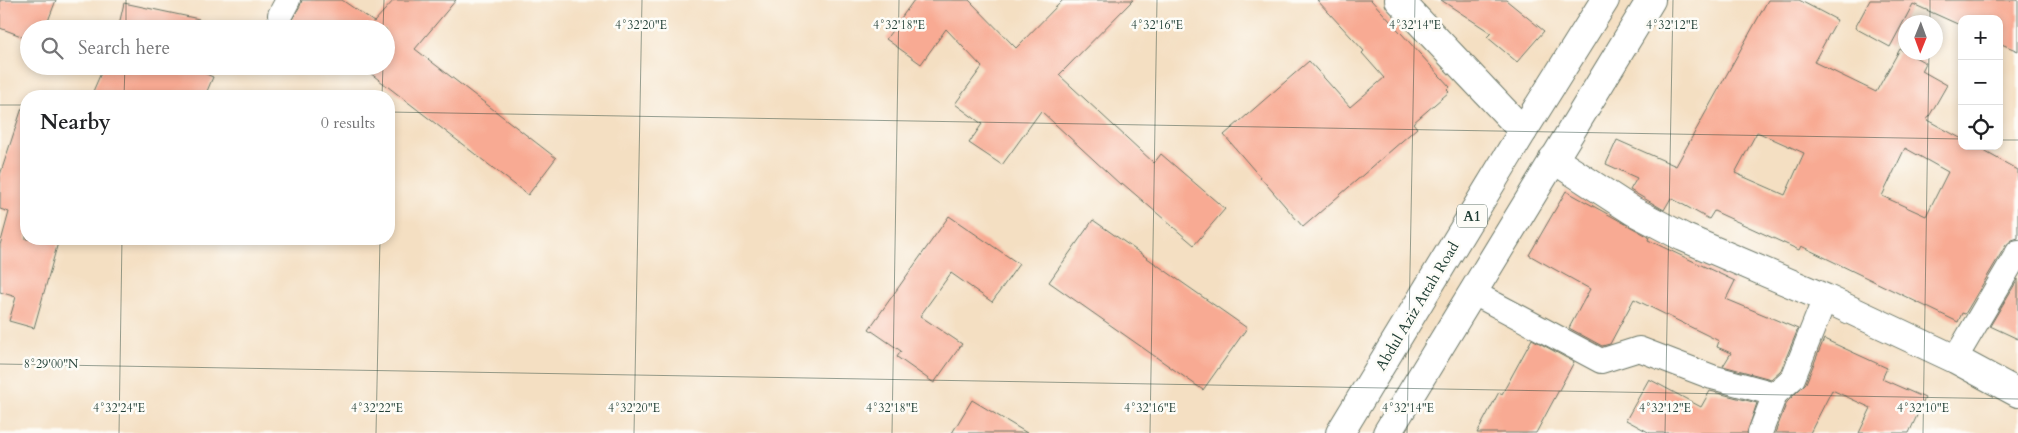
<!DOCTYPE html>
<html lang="en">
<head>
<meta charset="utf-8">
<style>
	body { margin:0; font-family:Cardo,serif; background:#f6f6f6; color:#202124 }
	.controls { position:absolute; right:15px; top:15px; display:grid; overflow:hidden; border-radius:10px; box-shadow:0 2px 8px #0003 }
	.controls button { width:45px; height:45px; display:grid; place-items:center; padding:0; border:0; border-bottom:1px solid #e0e0e0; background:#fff; color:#202124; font:25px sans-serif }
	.compass { position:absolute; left:1898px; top:15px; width:45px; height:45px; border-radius:50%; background:#fff; box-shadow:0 2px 8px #0003; rotate:181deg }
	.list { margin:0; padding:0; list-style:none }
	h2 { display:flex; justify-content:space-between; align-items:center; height:65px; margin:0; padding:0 20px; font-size:21px }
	h2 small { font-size:16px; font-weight:400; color:#757577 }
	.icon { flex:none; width:28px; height:28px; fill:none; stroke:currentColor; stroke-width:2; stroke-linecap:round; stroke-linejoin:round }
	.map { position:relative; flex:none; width:2018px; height:433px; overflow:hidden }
	.search { position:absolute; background:#fff; box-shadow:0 2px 8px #0003; left:20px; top:20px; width:375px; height:55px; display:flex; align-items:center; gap:12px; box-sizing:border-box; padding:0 18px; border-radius:28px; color:#757577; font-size:19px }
	.panel { position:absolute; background:#fff; box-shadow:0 2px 8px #0003; left:20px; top:90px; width:375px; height:155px; border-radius:20px }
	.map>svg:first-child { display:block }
	.building { fill:#f8aa93; fill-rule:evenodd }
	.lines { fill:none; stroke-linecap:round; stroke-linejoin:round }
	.minor-casing { stroke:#6a7666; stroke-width:26 }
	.tertiary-casing { stroke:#6a7666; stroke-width:30 }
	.trunk-casing { stroke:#6a7666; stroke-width:30 }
	.minor { stroke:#fff; stroke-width:24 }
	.tertiary { stroke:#fff; stroke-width:28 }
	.trunk { stroke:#fff; stroke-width:28 }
	.ticks { fill:none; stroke:#1f3d34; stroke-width:1; stroke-opacity:0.45 }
	.labels { text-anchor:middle; stroke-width:5; stroke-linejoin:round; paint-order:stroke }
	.shield { fill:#fdfcf7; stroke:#62766e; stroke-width:1 }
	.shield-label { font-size:14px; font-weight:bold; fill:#1f3d34 }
	.street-label { font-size:15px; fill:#1f3d34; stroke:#fdfcf7 }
	.ticks-label { font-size:12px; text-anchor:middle; fill:#1f3d34; stroke:#fdfcf7; stroke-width:5; stroke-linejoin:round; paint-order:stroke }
</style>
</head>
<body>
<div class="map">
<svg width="2018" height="433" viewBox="0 0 2018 433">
	<rect width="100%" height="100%" fill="#fdfcf7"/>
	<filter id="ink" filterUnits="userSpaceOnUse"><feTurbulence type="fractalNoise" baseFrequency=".02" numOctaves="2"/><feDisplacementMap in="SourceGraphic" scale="10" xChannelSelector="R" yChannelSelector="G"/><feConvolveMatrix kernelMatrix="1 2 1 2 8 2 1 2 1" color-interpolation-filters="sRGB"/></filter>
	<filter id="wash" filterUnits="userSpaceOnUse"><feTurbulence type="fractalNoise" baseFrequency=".0096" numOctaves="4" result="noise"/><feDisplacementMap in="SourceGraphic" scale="20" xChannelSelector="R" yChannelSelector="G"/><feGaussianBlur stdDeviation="1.12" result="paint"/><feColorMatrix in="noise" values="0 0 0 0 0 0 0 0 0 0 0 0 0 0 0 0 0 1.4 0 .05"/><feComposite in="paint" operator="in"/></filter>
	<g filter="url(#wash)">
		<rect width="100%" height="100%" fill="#f4dfc2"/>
		<g id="blocks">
			<!-- building -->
			<g class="building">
				<path d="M0 0H56L45 29H29V39L0 28Z"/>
				<path d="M302 0H342L374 22 394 0H456L415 49 556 158 528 195 361 66H386V29H266L268 21 274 27 281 29 288 26 300 6Z"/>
				<path d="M914 0H969L1016 48 1063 0H1133L1059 75 1154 163 1161 154 1225 209 1194 245 1122 183 1121 185 1041 111 1002 165 969 143 982 124 955 104 982 67 946 29 921 64 886 39Z"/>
				<path d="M1317 0H1371L1450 87 1447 90 1449 92 1413 123 1417 128 1303 227 1224 135 1309 61 1350 107 1384 78 1362 53 1364 51Z"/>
				<path d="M1441 0H1506L1544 31 1517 62 1487 37 1491 33Z"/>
				<path d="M1768 0H1799L1837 20 1814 62 1876 92 1900 49 1926 63 1922 71 1947 85 1927 120 1962 139V146H1975L2018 170V238L2012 240 2006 245 1965 314 1962 313 1958 322 1801 246 1799 250 1714 211 1709 219 1671 198 1664 210 1630 190 1637 178 1606 164 1617 140 1676 166ZM1757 132 1804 153 1785 195 1735 173ZM1905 148 1948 172 1926 216 1882 196Z"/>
				<path d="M1870 0H2018V51L1999 43V19H1962V26L1913 4 1890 47 1855 28Z"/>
				<path d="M124 3 199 19 198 29H118Z"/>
				<path d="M104 66H188L213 77 205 96H91Z"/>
				<path d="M22 108 26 109V239H59L34 328 9 321 16 297 0 292V245L9 212 0 209V175Z"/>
				<path d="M1566 191 1649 237 1648 240 1735 281 1726 299 1798 329 1781 370 1771 379 1723 366 1731 353 1717 347 1719 341 1634 299 1610 344 1602 346 1569 328 1590 289 1529 255Z"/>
				<path d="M949 216 1019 264 992 302 951 273 920 316 962 344 934 383 897 357 901 351 869 329Z"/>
				<path d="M1093 220 1247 328 1203 390 1049 282Z"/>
				<path d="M2018 279V339L1990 326Z"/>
				<path d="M1532 339 1574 362 1536 433H1477L1499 392 1502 394Z"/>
				<path d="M1824 339 1887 368 1882 379 1925 398 1909 433H1859L1871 408 1832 390 1810 433H1775L1787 402 1806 383Z"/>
				<path d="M1649 379 1701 407 1710 391 1757 403 1747 433H1650L1626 420Z"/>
				<path d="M972 400 1027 433H952Z"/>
			</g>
		</g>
	</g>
	<g filter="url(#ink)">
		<use href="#blocks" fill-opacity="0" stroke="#6a7666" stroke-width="1"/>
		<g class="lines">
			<defs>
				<g id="minor">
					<path d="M280 15 288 0"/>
					<path d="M1472 292 1601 361 1639 349 1712 377 1775 394"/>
					<path d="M1955 359 2018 252"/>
					<path d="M1760 433 1775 394 1793 378 1825 298"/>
				</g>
				<g id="tertiary">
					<path d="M1399 0 1523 131"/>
					<path d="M1553 159 1633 211 1683 237 1825 298 1955 359 2018 393"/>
				</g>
				<g id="trunk">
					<path d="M1340 433 1523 131 1605 0"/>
					<path d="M1387 433 1651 0"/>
				</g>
			</defs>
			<!-- minor casing -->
			<use href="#minor" class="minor-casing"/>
			<!-- tertiary casing -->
			<use href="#tertiary" class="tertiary-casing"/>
			<!-- trunk casing -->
			<use href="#trunk" class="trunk-casing"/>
			<!-- minor -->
			<use href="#minor" class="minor"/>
			<!-- tertiary -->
			<use href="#tertiary" class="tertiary"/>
			<!-- trunk -->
			<use href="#trunk" class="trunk"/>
		</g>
	</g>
	<!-- ticks -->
	<path class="ticks" d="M1930 22V0M126 29V0M383 29 384 0M124 96 125 66M382 96 383 66M0 105H26M389 112 1962 139M1999 140H2018M0 364 2018 399M119 433 122 239M376 433 380 239M634 433 642 0M892 433 899 0M1150 433 1157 0M1407 433 1415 0M1665 433 1673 0M1923 433 1929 52"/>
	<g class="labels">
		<!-- shield labels -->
		<rect class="shield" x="1457" y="204.5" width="30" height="23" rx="4"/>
		<g class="shield-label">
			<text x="1472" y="221">A1</text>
		</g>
		<!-- street labels -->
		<g class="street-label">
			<text transform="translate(1417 306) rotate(-59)" y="5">Abdul Aziz Attah Road</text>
		</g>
	</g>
	<g class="ticks-label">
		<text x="641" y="29">4°32'20"E</text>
		<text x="899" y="29">4°32'18"E</text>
		<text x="1157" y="29">4°32'16"E</text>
		<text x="1415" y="29">4°32'14"E</text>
		<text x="1672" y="29">4°32'12"E</text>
		<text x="51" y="368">8°29'00"N</text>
		<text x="119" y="412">4°32'24"E</text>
		<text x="377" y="412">4°32'22"E</text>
		<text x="634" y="412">4°32'20"E</text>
		<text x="892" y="412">4°32'18"E</text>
		<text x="1150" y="412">4°32'16"E</text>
		<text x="1408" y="412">4°32'14"E</text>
		<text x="1665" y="412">4°32'12"E</text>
		<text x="1923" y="412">4°32'10"E</text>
	</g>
</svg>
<div class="controls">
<button>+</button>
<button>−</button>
<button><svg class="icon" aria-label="locate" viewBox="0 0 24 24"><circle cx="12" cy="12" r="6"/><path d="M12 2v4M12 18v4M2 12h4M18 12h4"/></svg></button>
</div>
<svg class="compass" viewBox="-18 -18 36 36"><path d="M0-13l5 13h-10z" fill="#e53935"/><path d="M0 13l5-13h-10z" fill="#757577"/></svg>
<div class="search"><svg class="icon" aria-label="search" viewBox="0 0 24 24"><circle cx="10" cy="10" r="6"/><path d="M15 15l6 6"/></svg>Search here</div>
<section class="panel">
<h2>Nearby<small>0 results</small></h2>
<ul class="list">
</ul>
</section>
</div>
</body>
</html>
